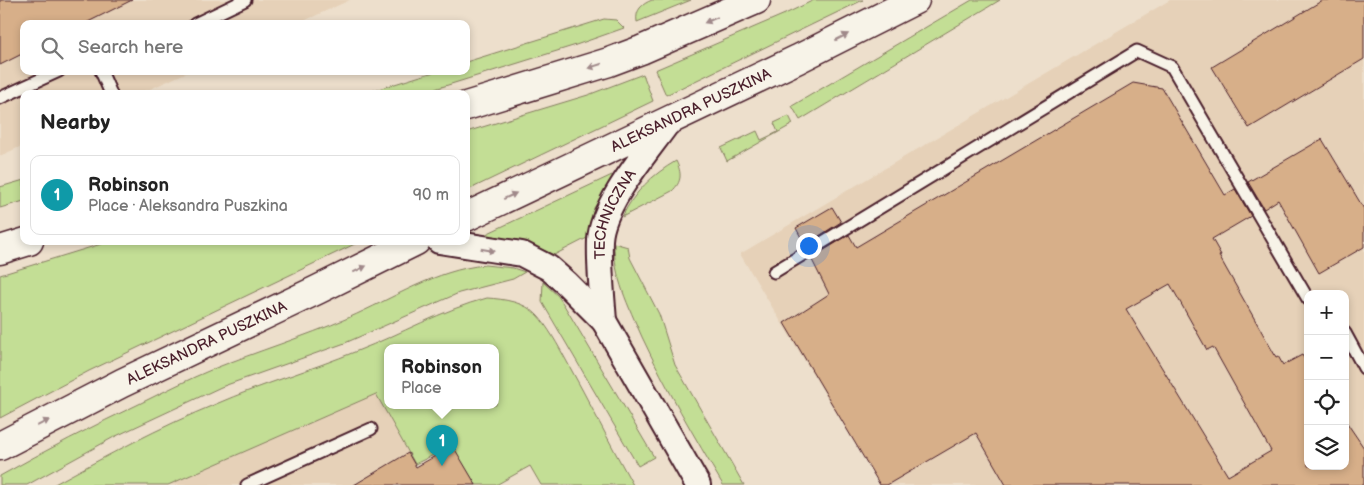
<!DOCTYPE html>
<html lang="en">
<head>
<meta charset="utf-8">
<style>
	body { margin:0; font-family:"Balsamiq Sans",sans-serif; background:#f2f2f2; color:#222 }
	.controls { position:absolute; right:15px; bottom:15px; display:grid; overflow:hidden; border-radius:10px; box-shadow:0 2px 8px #0003 }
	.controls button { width:45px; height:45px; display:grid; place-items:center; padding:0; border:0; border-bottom:1px solid #e0e0e0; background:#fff; color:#222; font:25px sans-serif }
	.you { position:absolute; left:808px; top:245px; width:18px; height:18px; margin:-12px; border:4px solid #fff; border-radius:50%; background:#1a73e8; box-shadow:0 0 0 8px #1a73e833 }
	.badge { display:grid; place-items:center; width:32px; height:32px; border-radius:50%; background:#0f766e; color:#fff; font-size:16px; font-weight:700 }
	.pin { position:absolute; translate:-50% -41px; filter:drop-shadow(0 1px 2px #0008) }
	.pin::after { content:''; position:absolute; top:26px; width:18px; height:15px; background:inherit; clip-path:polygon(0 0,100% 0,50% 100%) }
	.popup { position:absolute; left:384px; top:344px; width:115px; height:65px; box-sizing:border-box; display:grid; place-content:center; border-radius:10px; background:#fff; filter:drop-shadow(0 1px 4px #0005); font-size:16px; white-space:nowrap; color:#767676 }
	.popup b { font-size:19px; color:#222 }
	.popup::after { content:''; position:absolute; left:50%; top:100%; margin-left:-10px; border:10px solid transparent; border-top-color:#fff }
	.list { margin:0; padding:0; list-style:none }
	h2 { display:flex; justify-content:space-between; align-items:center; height:65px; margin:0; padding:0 20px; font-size:21px }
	h2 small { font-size:16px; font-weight:400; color:#767676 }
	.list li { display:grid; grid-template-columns:32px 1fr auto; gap:15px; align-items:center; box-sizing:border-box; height:80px; margin:0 10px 10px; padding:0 10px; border:1px solid #e0e0e0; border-radius:10px }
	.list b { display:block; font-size:19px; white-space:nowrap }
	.list p { margin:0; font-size:16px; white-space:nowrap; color:#767676 }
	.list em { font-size:16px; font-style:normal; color:#767676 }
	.icon { flex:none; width:28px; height:28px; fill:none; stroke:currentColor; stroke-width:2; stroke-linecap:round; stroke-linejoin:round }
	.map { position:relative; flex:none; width:1364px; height:485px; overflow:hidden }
	.search { position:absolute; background:#fff; box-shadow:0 2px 8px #0003; left:20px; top:20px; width:450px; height:55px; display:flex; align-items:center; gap:12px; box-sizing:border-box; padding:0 18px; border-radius:10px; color:#767676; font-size:19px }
	.panel { position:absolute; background:#fff; box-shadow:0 2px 8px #0003; left:20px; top:90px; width:450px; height:155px; border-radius:10px }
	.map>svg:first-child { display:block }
	.built { fill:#e6d1b8; fill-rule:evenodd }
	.green { fill:#c3de95; stroke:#867e60; fill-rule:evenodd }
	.building { fill:#d7af89; stroke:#4a1f2b; fill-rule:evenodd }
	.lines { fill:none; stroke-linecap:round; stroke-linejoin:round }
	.lane-casing { stroke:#4a1f2b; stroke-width:15 }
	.street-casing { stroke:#4a1f2b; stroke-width:28 }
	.secondary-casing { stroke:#4a1f2b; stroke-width:31 }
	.lane { stroke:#f7f3e8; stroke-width:11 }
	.street { stroke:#f7f3e8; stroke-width:24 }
	.secondary { stroke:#f7f3e8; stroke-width:28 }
	.oneway { fill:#a0898a }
	.labels { text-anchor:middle; stroke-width:5; stroke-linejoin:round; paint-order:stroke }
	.street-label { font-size:15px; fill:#4a1f2b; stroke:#f7f3e8 }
</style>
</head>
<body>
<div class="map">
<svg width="1364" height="485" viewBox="0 0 1364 485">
	<rect width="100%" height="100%" fill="#eddfcc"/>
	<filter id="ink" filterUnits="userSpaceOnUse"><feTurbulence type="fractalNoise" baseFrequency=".02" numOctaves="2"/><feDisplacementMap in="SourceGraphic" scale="10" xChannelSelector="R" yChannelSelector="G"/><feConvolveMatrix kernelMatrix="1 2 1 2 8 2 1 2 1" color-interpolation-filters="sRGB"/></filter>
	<g filter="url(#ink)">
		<!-- built -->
		<g class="built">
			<path d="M0 0H350L297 24H24V71H190L139 94H24V145L0 156Z"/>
			<path d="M1170 0H1364V485H880L740 254ZM1308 294H1345V466H1308Z"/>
			<path d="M376 394 416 467 453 446 476 485H168Z"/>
		</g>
		<!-- green -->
		<g class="green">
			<path d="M652 0H691L637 22C635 10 642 4 652 0Z"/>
			<path d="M814 0H863L666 95 655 70 785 14Z"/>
			<path d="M972 0H1000L800 120 792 106Z"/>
			<path d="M604 19 616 20 624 28 573 46 419 94H362L437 71H466V62Z"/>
			<path d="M643 74 653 101 466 191V132L588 95Z"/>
			<path d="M789 116 793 124 727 161 721 148 757 131 761 140 778 132 774 123Z"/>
			<path d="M676 161C682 173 682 182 672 191L622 217C634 192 652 175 676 161Z"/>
			<path d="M612 175 613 178 594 208 587 238 554 255C532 244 512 239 487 237L486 234Z"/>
			<path d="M24 180V201L0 208V187Z"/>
			<path d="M111 241H361L89 371 0 418V275Z"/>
			<path d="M614 243 628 247 630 258 659 314 675 365 744 485H723C694 436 666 388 642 337 628 305 614 278 614 243Z"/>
			<path d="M485 265 513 268 525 272 513 279 459 293 345 343 221 387 114 437 27 485H0V476C46 450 93 426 141 403 165 391 189 379 213 369 258 351 304 337 348 318 394 298 435 270 485 265Z"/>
			<path d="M543 282 558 296 564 305 654 457 638 466 542 302Z"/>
			<path d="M487 298C504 299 525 302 537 315 547 325 559 347 566 360 589 401 610 444 633 485H541L530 466 496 485H476L452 446 415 464 376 394 168 485H53C106 456 160 427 216 404 262 384 311 370 357 351 401 334 442 310 487 298ZM388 347H496V405H388Z"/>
		</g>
		<!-- building -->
		<g class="building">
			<path d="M0 0H132L84 24H24V53L0 65Z"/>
			<path d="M1323 0H1364V59L1249 128 1212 67Z"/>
			<path d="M1133 83 1162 88 1225 195 1235 189 1251 216 1212 239 1221 255 1219 256 1276 357 1278 356 1283 365 1302 355 1308 364V466H1345V420L1364 448V485H1006L976 433 887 485H880L784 323 829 294 811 258 849 235 856 247ZM1170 284 1207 350 1213 347 1271 451 1228 476 1126 309Z"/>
			<path d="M1322 139 1364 209V247L1319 273 1278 200 1264 209 1248 182Z"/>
			<path d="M832 207 841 222 805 245 796 228Z"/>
			<path d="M453 446 476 485H354L408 453 416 467Z"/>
		</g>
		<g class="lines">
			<defs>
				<g id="lane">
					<path d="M195 24 245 0"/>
					<path d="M101 71 111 94"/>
					<path d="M0 98 59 71"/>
					<path d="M774 272 1137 51 1172 67 1308 299"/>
					<path d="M1345 333 1364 368"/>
					<path d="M247 485 371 429"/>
				</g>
				<g id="street">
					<path d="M439 241 522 254 549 268 566 283 604 321 698 485"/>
					<path id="s1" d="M604 321C602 294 599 266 600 240 602 203 648 151 669 121"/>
				</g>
				<g id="secondary">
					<path d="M466 106 609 62 641 50 756 0"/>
					<path id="s2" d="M466 217 798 59 915 0"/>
					<path d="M0 250 29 241"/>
					<path id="s3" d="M0 446 122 383 317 290 416 241"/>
				</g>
			</defs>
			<!-- lane casing -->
			<use href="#lane" class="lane-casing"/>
			<!-- street casing -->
			<use href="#street" class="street-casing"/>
			<!-- secondary casing -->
			<use href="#secondary" class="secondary-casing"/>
			<!-- lane -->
			<use href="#lane" class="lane"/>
			<!-- street -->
			<use href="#street" class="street"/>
			<!-- secondary -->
			<use href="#secondary" class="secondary"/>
		</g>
		<!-- one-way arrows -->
		<defs><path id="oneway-solid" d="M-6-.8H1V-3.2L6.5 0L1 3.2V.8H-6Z" transform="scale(1.25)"/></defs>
		<g class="oneway">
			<use href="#oneway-solid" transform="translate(711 20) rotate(157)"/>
			<use href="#oneway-solid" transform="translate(842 37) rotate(-27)"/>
			<use href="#oneway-solid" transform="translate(595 66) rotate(162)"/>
			<use href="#oneway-solid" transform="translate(510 196) rotate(-25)"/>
			<use href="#oneway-solid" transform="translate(488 250) rotate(9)"/>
			<use href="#oneway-solid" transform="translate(360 269) rotate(-26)"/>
			<use href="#oneway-solid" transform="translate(43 423) rotate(-27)"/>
		</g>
	</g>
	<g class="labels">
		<!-- street labels -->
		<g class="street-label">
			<text dy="5" stroke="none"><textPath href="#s2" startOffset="249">ALEKSANDRA PUSZKINA</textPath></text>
			<text dy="5" stroke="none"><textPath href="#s1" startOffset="110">TECHNICZNA</textPath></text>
			<text dy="5" stroke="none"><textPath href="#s3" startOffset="231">ALEKSANDRA PUSZKINA</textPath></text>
		</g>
	</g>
</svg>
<div class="controls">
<button>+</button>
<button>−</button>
<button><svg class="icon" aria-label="locate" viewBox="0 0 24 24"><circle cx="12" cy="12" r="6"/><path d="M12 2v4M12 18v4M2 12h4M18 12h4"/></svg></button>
<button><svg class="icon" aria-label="layers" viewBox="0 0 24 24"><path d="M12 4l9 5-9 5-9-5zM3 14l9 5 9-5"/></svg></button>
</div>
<div class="you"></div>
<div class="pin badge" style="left:442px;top:466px;background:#0f9aa8">1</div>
<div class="popup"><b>Robinson</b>Place</div>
<div class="search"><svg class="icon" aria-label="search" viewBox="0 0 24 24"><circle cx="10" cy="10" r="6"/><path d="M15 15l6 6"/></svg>Search here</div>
<section class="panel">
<h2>Nearby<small></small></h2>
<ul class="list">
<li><span class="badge" style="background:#0f9aa8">1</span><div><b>Robinson</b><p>Place · Aleksandra Puszkina</p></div><em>90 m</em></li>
</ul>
</section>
</div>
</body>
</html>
